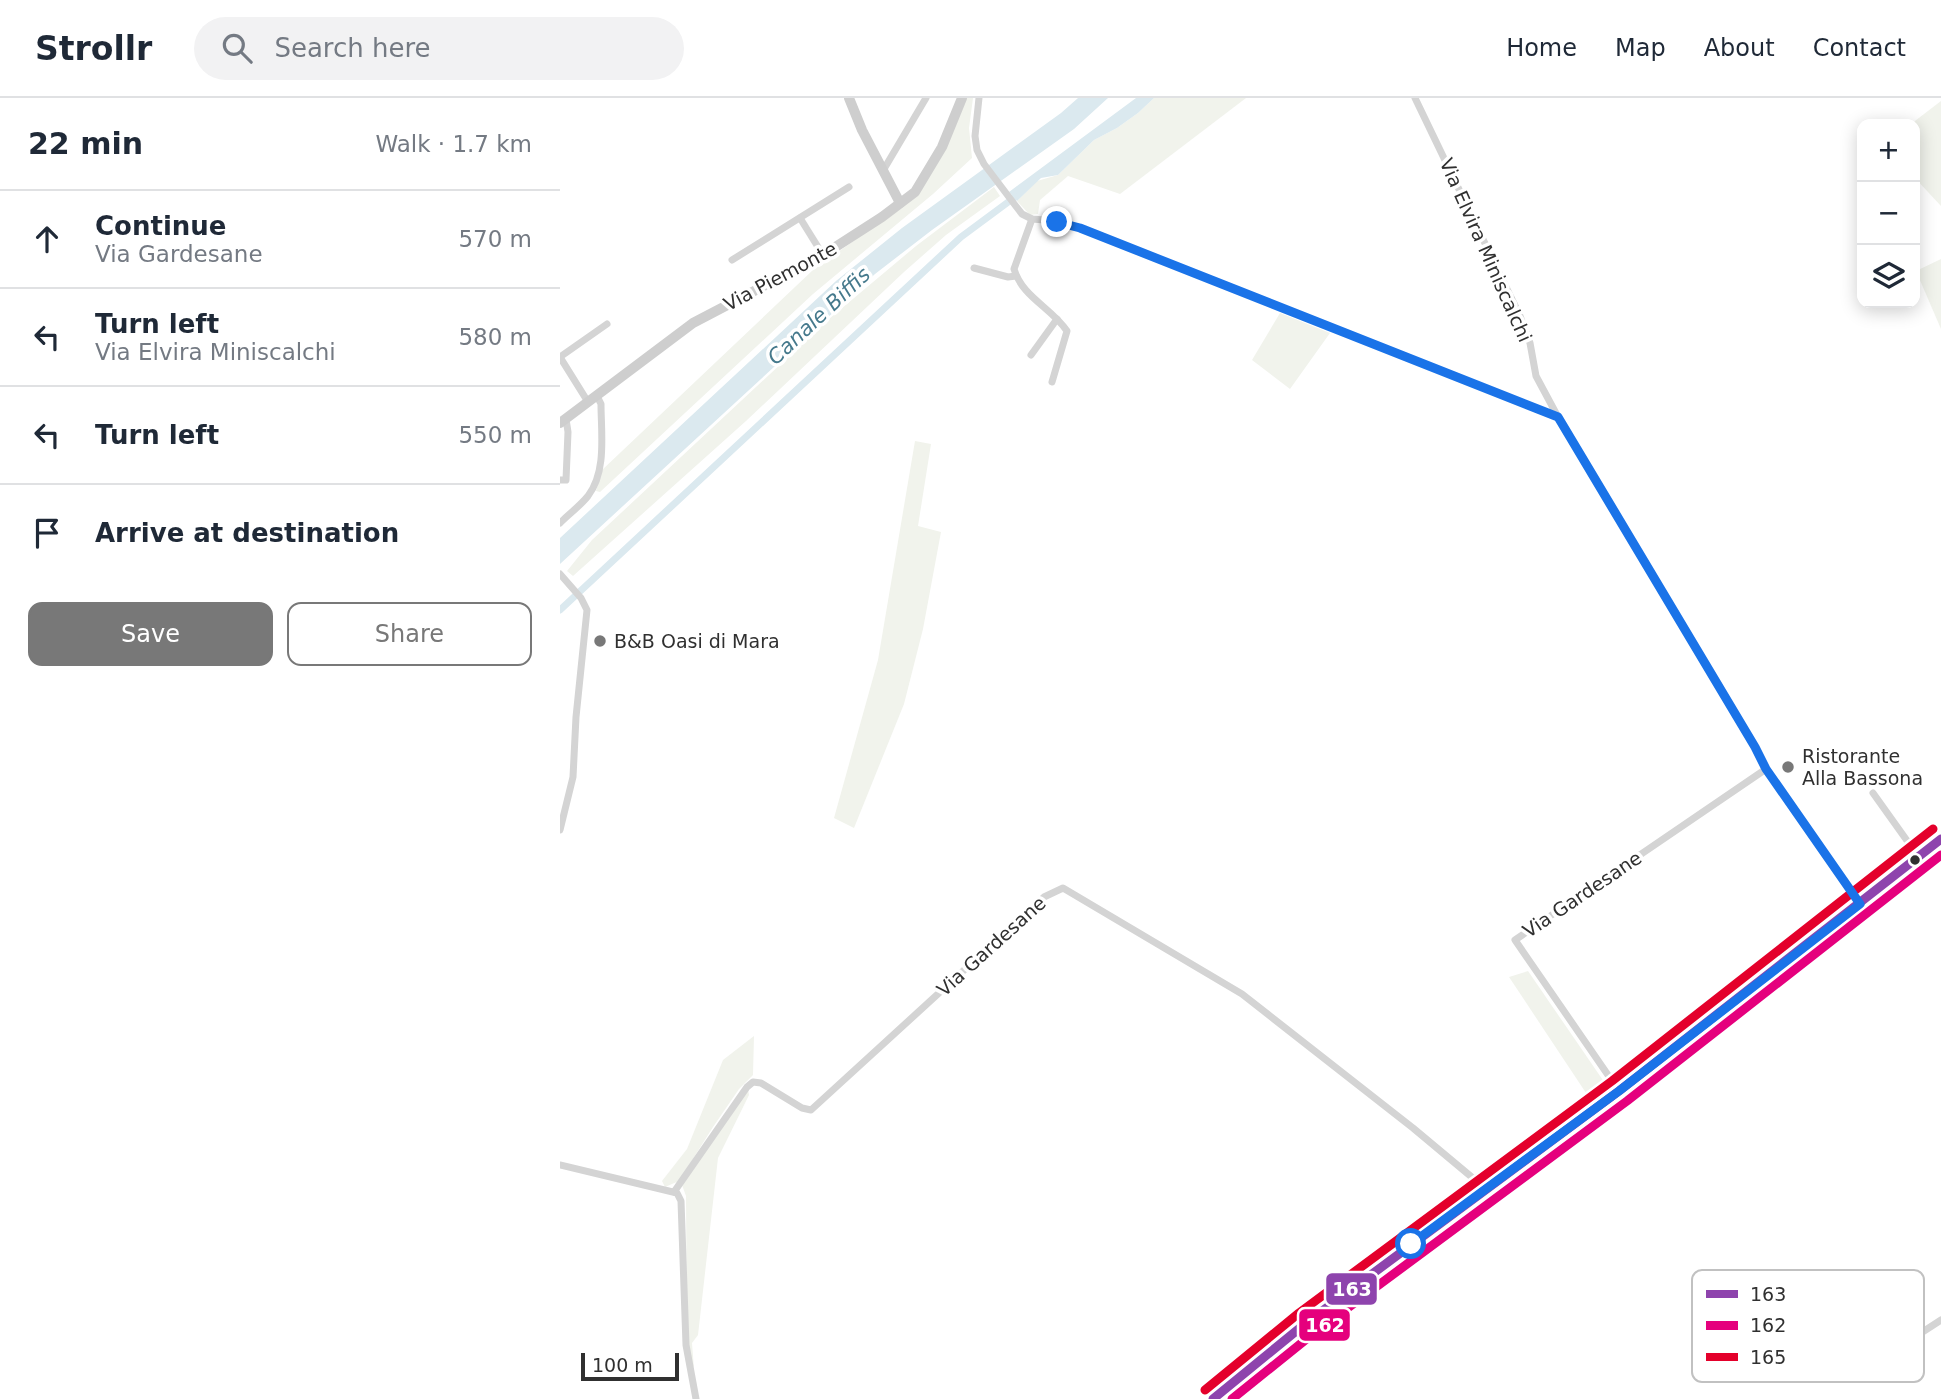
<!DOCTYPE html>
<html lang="en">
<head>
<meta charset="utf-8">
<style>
	body { margin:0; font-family:"DejaVu Sans",sans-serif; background:#f2f2f3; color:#1f2937 }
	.controls { position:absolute; right:21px; top:21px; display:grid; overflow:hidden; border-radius:14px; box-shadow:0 4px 18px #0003 }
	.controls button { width:63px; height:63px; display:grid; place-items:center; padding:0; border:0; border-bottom:2px solid #e0e1e3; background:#fff; color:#1f2937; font:35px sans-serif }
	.scale { position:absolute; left:21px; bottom:18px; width:98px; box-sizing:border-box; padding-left:7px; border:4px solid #303030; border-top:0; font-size:19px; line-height:24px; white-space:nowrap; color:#303030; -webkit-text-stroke:5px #fff; paint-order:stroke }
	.stop { position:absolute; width:21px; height:21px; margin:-16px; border:5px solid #1a73e8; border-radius:50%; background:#fff }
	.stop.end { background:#1a73e8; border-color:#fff; box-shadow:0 2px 7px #0008 }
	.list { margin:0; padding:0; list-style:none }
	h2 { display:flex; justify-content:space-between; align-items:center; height:91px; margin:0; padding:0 28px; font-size:30px }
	h2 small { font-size:23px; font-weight:400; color:#747a83 }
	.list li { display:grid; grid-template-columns:46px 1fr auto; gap:21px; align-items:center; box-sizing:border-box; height:98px; padding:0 28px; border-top:2px solid #e0e1e3 }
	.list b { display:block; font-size:26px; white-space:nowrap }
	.list p { margin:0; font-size:23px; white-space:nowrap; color:#747a83 }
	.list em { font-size:23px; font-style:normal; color:#747a83 }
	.actions { display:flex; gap:14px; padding:21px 28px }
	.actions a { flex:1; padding:16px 0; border:2px solid #787878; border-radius:14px; text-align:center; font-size:24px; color:#787878 }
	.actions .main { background:#787878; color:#fff }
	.icon { flex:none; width:38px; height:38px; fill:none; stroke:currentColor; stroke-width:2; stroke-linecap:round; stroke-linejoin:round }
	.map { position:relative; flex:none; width:1381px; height:1301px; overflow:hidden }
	header { display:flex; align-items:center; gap:42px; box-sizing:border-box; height:98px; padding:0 35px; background:#fff; border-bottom:2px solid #e0e1e3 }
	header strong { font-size:33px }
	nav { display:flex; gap:38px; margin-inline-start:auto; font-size:24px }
	.search { width:490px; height:63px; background:#f2f2f3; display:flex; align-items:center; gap:18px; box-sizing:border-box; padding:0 24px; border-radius:38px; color:#747a83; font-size:26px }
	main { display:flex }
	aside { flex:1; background:#fff }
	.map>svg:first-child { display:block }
	.green { fill:#f1f3ec }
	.water { fill:#dbe9ef }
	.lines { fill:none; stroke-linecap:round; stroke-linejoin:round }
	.canal { stroke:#dbe9ef; stroke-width:7 }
	.street { stroke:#d4d4d4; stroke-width:7 }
	.secondary { stroke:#cecece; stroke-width:10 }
	.bus-1-casing { stroke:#fff; stroke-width:14 }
	.bus-2-casing { stroke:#fff; stroke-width:14 }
	.bus-3-casing { stroke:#fff; stroke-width:14 }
	.bus-1 { stroke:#8e44ad; stroke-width:9 }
	.bus-2 { stroke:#e5007d; stroke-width:9 }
	.bus-3 { stroke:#e4002b; stroke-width:9 }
	.route { stroke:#1a73e8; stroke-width:9 }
	.poi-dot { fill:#787878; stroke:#fff; stroke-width:2.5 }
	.bus-dot { fill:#303030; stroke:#fff; stroke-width:2.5 }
	.labels { text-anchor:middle; stroke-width:7; stroke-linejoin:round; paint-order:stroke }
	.street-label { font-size:19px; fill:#303030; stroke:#fff }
	.poi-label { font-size:19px; fill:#303030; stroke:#fff; text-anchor:start }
	.water-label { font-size:21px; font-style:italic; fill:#45798c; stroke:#fff }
	.key { fill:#fff; stroke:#c1c1c1; stroke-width:2 }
	.key-label { font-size:19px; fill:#303030 }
	.line-badge { stroke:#fff; stroke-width:2.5 }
	.badge-label { font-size:19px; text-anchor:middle; font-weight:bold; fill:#fff }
</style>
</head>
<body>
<header>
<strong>Strollr</strong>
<div class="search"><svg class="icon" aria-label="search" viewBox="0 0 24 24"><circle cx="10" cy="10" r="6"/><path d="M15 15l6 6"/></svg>Search here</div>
<nav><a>Home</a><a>Map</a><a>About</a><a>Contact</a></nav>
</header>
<main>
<aside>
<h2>22 min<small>Walk · 1.7 km</small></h2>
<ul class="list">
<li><svg class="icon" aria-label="ahead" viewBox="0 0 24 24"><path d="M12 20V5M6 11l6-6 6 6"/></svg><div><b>Continue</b><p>Via Gardesane</p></div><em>570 m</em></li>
<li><svg class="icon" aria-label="left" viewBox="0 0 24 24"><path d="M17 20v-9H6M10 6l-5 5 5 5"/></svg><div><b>Turn left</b><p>Via Elvira Miniscalchi</p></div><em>580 m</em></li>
<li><svg class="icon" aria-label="left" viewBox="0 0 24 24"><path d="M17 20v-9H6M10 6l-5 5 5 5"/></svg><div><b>Turn left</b></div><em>550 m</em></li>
<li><svg class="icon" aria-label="arrive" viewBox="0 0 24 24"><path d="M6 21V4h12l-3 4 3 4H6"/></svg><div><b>Arrive at destination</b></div></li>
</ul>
<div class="actions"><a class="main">Save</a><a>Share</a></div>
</aside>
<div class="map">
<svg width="1381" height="1301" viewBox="0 0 1381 1301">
	<rect width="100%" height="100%" fill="#fff"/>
	<!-- green -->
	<g class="green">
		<path d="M405 0H413L409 30 412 60 373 96 253 196 40 394 36 393 42 372 254 171 326 120 357 95Z"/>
		<path d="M594 0H686L560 96 508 78 480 102 478 116 470 117 457 103 477 83 498 77 534 42 557 30 578 15Z"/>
		<path d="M1381 3V108L1355 80V26H1351Z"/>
		<path d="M434 89 440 98 386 137 344 174 186 323 13 478 7 473 32 442 269 221 356 148Z"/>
		<path d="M1381 161V231L1356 173Z"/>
		<path d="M720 215 770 235 730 291 692 262Z"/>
		<path d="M355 343 371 346 358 428 381 434 363 531 344 606 294 730 274 720 318 562Z"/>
		<path d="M968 873 1049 991 1032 1004 949 879Z"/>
		<path d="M194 938 193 977 179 991 153 1029 119 1083 105 1089 102 1083 127 1051 163 962Z"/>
		<path d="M188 991 189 997 158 1060 138 1237 132 1245 134 1271 127 1247 126 1098 122 1087Z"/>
	</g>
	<!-- water -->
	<g class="water">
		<path d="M518 0H548L514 31 372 132 315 176 0 466V440L276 183 342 130 501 15Z"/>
		<path d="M576 0H594L578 15 557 30 534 42 498 77 481 80 457 103 449 94Z"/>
	</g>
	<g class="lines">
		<!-- canal -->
		<path class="canal" d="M0 512 401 139 455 99"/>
		<!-- street -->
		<g class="street">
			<path d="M419 0 415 38 417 52 424 66 455 107 462 116 472 121 497 123 519 130 997 319"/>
			<path d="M855 0 960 218 970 245 976 278 998 319 1195 649 1206 671 1300 806"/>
			<path d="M324 71 366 0"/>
			<path d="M240 120 263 157"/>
			<path d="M472 121 454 171C462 199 492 210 507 233L492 284"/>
			<path d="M172 162 289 89"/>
			<path d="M414 170 448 179 456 178"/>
			<path d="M471 257 497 221"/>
			<path d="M28 304 0 259 47 226"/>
			<path d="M0 382H6L8 334 6 321"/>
			<path d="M0 425C9 416 20 408 28 398 47 373 41 335 41 306L37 298"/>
			<path d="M0 476 21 500 27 512 16 619 13 679 0 732"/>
			<path d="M1313 695 1358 758"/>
			<path d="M1059 993 955 842 1206 671"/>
			<path d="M0 1067 117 1095 121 1103 126 1247 136 1301"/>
			<path d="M114 1094 187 989 193 984 201 985 242 1010 251 1012 484 799 503 790 682 896 853 1030 926 1091"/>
			<path d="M1344 1246 1381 1222"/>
		</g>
		<!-- secondary -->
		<g class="secondary">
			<path d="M289 0 302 32 340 105"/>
			<path d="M0 325 133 225 263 157 322 119 355 94 382 49 402 0"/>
			<path d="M653 1301 746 1225 1059 993 1381 741"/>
		</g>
		<defs>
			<path id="bus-1" d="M653 1301 746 1225 1059 993 1381 741"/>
			<path id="bus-2" d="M672 1301 754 1235 1067 1003 1381 757"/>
			<path id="bus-3" d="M645 1292 739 1215 1052 983 1373 731"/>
		</defs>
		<!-- bus-1 casing -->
		<use href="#bus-1" class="bus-1-casing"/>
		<!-- bus-2 casing -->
		<use href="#bus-2" class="bus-2-casing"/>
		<!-- bus-3 casing -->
		<use href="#bus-3" class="bus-3-casing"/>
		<!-- bus-1 -->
		<use href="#bus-1" class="bus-1"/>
		<!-- bus-2 -->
		<use href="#bus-2" class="bus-2"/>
		<!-- bus-3 -->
		<use href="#bus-3" class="bus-3"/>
	</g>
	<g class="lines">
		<!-- route -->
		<path class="route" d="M497 124 520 130 998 319 1195 649 1206 671 1300 806 1059 993 851 1146"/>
	</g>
	<!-- markers -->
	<g class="poi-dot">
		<circle cx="40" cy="543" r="7"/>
		<circle cx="1228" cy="669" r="7"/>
	</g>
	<circle class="bus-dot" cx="1355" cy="762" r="6"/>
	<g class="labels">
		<!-- street labels -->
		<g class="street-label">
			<text transform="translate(926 152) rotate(66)" y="7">Via Elvira Miniscalchi</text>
			<text transform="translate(220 178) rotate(-28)" y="7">Via Piemonte</text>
			<text transform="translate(1022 796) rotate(-34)" y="7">Via Gardesane</text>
			<text transform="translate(431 848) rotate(-42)" y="7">Via Gardesane</text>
		</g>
		<!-- poi labels -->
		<g class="poi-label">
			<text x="54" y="550">B&amp;B Oasi di Mara</text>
			<text x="1242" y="665">Ristorante<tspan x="1242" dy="22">Alla Bassona</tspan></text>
		</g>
		<!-- water labels -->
		<g class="water-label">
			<text transform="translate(259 218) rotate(-43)" y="7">Canale Biffis</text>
		</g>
	</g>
	<!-- legend -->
	<rect x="1132" y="1172" width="232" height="112" rx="10" class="key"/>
	<rect x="1146" y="1192" width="32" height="8" fill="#8e44ad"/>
	<rect x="1146" y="1223" width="32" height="9" fill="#e5007d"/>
	<rect x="1146" y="1255" width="32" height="8" fill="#e4002b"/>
	<g class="key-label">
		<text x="1190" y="1203">163</text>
		<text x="1190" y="1234">162</text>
		<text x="1190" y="1266">165</text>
	</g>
	<g class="line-badge">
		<rect x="765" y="1174" width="53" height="34" rx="7" fill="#8e44ad"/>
		<rect x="738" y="1210" width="53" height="34" rx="7" fill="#e5007d"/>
	</g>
	<g class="badge-label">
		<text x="792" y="1198">163</text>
		<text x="765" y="1234">162</text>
	</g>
</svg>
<div class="controls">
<button>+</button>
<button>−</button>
<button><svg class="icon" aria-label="layers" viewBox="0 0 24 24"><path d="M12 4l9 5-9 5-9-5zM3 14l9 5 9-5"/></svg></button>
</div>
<div class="scale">100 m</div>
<div class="stop" style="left:851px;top:1146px"></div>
<div class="stop end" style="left:497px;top:124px"></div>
</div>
</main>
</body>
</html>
